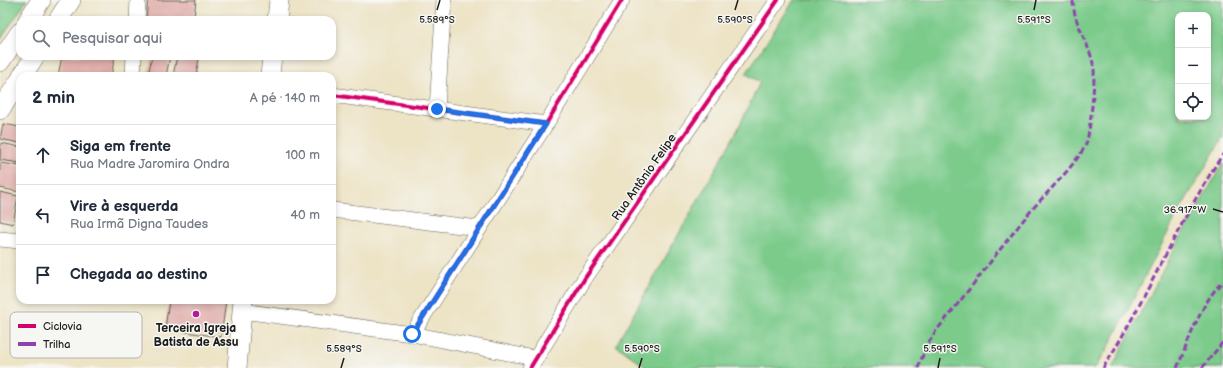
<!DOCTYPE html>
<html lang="pt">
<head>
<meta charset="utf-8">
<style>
	body { margin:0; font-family:"Balsamiq Sans",sans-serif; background:#f2f2f3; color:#1f2937 }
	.controls { position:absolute; right:12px; top:12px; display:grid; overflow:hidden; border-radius:8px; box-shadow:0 2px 6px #0003 }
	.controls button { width:36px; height:36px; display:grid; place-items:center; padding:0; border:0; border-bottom:1px solid #e0e1e3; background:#fff; color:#1f2937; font:20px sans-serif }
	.stop { position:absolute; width:12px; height:12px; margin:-9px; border:3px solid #1a73e8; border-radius:50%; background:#fff }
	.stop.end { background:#1a73e8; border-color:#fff; box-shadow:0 1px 4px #0008 }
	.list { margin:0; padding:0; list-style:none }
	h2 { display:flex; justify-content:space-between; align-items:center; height:52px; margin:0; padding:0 16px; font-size:17px }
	h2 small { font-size:13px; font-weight:400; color:#747a83 }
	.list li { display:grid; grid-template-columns:26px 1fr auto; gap:12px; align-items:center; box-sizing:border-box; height:60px; padding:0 16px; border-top:1px solid #e0e1e3 }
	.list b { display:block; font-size:15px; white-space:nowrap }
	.list p { margin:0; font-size:13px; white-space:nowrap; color:#747a83 }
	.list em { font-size:13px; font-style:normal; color:#747a83 }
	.icon { flex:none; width:22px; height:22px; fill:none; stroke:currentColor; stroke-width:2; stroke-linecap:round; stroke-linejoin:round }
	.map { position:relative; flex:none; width:1223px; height:368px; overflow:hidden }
	.search { position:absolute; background:#fff; box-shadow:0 2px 6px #0003; left:16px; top:16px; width:320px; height:44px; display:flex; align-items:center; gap:10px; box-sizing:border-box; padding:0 14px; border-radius:12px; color:#747a83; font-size:15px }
	.panel { position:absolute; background:#fff; box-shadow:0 2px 6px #0003; left:16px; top:72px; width:320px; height:232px; border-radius:12px }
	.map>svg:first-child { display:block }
	.green { fill:#7ccb8b; stroke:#4c7454; fill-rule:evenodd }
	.building { fill:#e0aba8 }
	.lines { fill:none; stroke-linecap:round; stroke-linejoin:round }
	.minor-casing { stroke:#656257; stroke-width:16 }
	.tertiary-casing { stroke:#656257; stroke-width:20 }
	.minor { stroke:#fff; stroke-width:15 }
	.tertiary { stroke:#fff; stroke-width:19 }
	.quiet { stroke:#8e44ad; stroke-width:3; stroke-dasharray:6 3; stroke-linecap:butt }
	.cycleway-casing { stroke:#f6f6f2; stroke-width:6 }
	.cycleway { stroke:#d6006c; stroke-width:4 }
	.route { stroke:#1a73e8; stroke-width:5 }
	.ticks { fill:none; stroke:#1c1c1c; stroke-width:1.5 }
	.poi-dot { fill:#b5179e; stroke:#f6f6f2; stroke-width:1.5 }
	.labels { text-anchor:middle; stroke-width:3; stroke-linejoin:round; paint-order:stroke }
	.street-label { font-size:12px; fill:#1c1c1c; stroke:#f6f6f2 }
	.poi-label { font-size:12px; font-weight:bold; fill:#1c1c1c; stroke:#f6f6f2 }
	.key { fill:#f6f6f2; stroke:#b5b5b2; stroke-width:1 }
	.key-label { font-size:11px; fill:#1c1c1c }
	.ticks-label { font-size:10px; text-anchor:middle; fill:#1c1c1c; stroke:#f6f6f2; stroke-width:3; stroke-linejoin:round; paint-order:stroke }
</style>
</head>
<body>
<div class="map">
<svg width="1223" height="368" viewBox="0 0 1223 368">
	<rect width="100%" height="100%" fill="#f6f6f2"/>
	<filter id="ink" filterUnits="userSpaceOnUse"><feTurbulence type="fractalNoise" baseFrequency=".025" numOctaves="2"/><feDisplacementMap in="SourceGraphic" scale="8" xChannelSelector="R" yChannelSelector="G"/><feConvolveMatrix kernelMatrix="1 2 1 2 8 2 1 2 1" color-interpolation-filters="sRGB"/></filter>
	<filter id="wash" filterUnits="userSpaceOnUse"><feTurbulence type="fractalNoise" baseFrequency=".012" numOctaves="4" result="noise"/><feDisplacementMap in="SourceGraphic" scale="16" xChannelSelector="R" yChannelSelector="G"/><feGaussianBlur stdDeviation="0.9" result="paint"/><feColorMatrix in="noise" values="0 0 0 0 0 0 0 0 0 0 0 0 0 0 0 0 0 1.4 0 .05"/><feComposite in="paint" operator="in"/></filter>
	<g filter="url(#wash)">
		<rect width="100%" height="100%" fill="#ede3c5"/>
		<!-- green -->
		<g class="green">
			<path d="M0 0H27L0 40Z"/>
			<path d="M794 0H1223V137L1178 213 1109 346 1095 368H647L616 345 737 131 760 82 746 74ZM1178 15H1208V117H1178Z"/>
			<path d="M1223 163V368H1112L1174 249Z"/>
		</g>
		<g id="blocks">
			<!-- building -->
			<g class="building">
				<path d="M148 0H196L194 17 185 15 184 20H146Z"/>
				<path d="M62 56H115L111 76H58Z"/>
				<path d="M152 56H170L166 76H148Z"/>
				<path d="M177 56 199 58 196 76H173Z"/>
				<path d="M3 124 20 127V143L0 139Z"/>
				<path d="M1 143 20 147V163L0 160Z"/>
				<path d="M0 163 20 166V192L0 188Z"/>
				<path d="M0 192 18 196 13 224 0 221Z"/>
				<path d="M169 300H226L221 337 165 329Z"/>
			</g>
		</g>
	</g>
	<g filter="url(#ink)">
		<use href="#blocks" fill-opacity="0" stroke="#656257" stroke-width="1"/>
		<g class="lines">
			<defs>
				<g id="minor">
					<path d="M137 20 138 0"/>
					<path d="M133 76 134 56"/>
					<path d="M332 95 546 124"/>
					<path d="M437 109 444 0"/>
					<path d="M332 210 478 228"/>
					<path d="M0 239 20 241"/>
					<path d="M242 311 412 334 534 358"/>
					<path d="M412 334 546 124 622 0"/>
					<path d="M530 368 585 278 778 0"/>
				</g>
				<g id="tertiary">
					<path d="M28 20 41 0"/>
					<path d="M58 20 71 0"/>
					<path d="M277 20 279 0"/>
					<path d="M0 62 20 32"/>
					<path d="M22 76 35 56"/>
					<path d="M270 76 272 56"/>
					<path d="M0 110 20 80"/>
					<path d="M237 368 243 300"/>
				</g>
			</defs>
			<!-- minor casing -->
			<use href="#minor" class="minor-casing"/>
			<!-- tertiary casing -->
			<use href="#tertiary" class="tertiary-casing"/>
			<!-- minor -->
			<use href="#minor" class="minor"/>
			<!-- tertiary -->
			<use href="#tertiary" class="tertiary"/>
			<!-- quiet -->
			<g class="quiet">
				<path d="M918 368 926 347 936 331C968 292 998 251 1030 212 1045 194 1077 164 1086 144 1090 134 1095 81 1094 69 1091 45 1073 24 1073 0"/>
				<path d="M1103 368C1147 299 1178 222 1223 154"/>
				<path d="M1177 368C1190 339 1200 304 1223 281"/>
				<path d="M1202 368 1223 342"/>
			</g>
			<defs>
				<g id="cycleway">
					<path d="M332 95 546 124"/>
					<path d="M412 334 546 124 622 0"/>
					<path d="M530 368 585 278 778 0"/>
				</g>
			</defs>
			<!-- cycleway casing -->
			<use href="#cycleway" class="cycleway-casing"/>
			<!-- cycleway -->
			<use href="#cycleway" class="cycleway"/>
		</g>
	</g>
	<g class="lines" filter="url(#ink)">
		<!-- route -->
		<path class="route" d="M412 334 546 124 437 109"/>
	</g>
	<!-- ticks -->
	<path class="ticks" d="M437 10 440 0M735 10 738 0M1034 10 1036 0M1213 209 1223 212M341 368 344 358M639 368 642 358M938 368 940 358"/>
	<!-- markers -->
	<circle class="poi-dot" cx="196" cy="314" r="4"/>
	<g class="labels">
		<!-- street labels -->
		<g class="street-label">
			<text transform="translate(644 177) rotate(-55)" y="4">Rua Antônio Felipe</text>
		</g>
		<!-- poi labels -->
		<g class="poi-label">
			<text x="196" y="332">Terceira Igreja<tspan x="196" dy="14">Batista de Assu</tspan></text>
		</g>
	</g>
	<!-- legend -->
	<rect x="10" y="312" width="132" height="46" rx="6" class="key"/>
	<rect x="18" y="324" width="18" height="4" fill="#d6006c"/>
	<rect x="18" y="342" width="18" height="4" fill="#8e44ad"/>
	<g class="key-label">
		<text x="43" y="330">Ciclovia</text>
		<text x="43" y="348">Trilha</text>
	</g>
	<g class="ticks-label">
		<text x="437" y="23">5.589°S</text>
		<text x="735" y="23">5.590°S</text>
		<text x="1034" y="23">5.591°S</text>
		<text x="1185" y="213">36.917°W</text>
		<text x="344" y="352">5.589°S</text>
		<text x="642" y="352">5.590°S</text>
		<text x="940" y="352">5.591°S</text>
	</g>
</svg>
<div class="controls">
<button>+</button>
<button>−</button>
<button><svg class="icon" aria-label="locate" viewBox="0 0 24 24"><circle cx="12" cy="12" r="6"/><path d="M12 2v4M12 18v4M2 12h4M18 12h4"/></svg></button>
</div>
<div class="stop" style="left:412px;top:334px"></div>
<div class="stop end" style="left:437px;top:109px"></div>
<div class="search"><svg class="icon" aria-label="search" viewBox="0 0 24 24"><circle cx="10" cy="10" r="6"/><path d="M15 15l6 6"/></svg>Pesquisar aqui</div>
<section class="panel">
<h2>2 min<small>A pé · 140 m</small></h2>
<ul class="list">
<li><svg class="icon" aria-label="ahead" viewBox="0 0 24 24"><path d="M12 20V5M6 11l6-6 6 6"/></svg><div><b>Siga em frente</b><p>Rua Madre Jaromira Ondra</p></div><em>100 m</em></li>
<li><svg class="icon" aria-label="left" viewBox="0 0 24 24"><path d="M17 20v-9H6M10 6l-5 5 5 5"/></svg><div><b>Vire à esquerda</b><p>Rua Irmã Digna Taudes</p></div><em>40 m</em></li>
<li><svg class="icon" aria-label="arrive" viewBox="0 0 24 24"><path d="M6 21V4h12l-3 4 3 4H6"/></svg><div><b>Chegada ao destino</b></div></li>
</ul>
</section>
</div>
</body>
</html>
